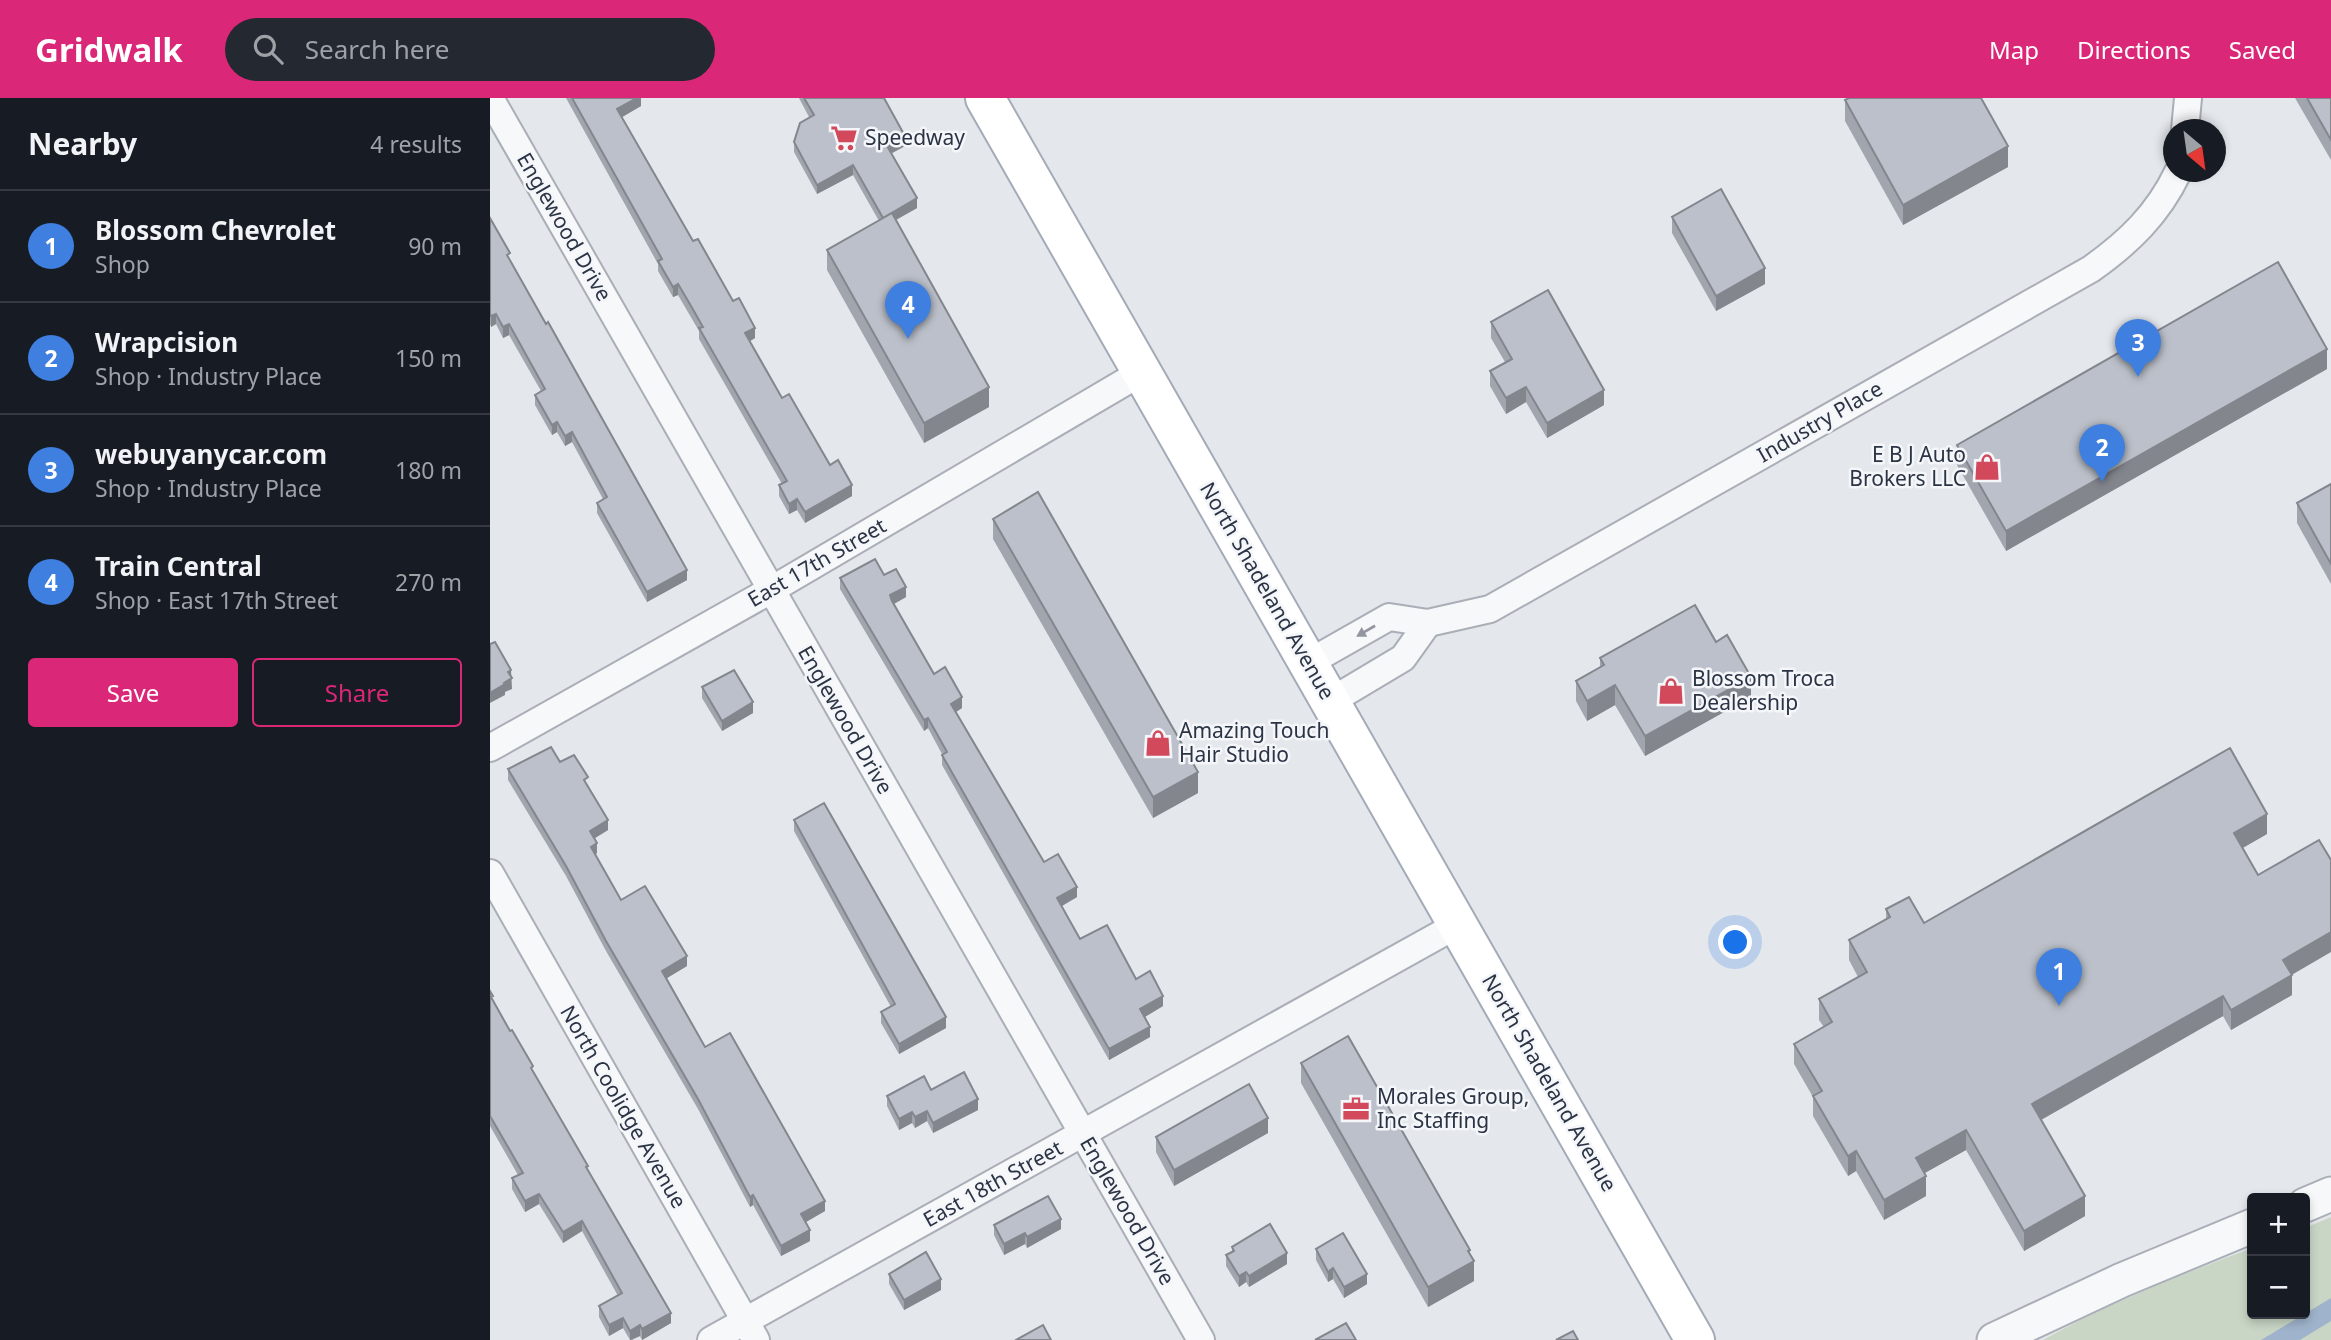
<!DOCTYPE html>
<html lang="en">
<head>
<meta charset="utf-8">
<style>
	body { margin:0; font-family:"Noto Sans",sans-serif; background:#242831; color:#f1f3f6 }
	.controls { position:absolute; right:21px; bottom:21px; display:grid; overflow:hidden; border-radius:7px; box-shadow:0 4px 10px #0003 }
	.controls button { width:63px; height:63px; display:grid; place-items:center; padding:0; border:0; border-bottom:2px solid #363941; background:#171b24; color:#f1f3f6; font:35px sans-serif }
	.compass { position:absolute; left:1673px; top:21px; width:63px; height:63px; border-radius:50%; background:#171b24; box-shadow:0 4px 10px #0003; rotate:151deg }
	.you { position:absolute; left:1246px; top:845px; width:24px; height:24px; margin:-18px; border:5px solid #fff; border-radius:50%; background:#1a73e8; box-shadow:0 0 0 10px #1a73e833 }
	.badge { display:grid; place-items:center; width:46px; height:46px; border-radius:50%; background:#db2777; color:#fff; font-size:23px; font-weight:700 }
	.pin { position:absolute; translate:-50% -58px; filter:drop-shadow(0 2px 4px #0008) }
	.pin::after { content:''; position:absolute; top:37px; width:24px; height:21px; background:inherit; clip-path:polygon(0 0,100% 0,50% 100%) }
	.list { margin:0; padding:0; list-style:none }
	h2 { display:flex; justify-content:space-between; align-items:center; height:91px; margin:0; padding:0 28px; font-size:30px }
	h2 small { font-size:23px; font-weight:400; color:#9ea1a6 }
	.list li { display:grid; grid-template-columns:46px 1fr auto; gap:21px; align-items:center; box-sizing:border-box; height:112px; padding:0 28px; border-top:2px solid #363941 }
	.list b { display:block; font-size:26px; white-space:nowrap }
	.list p { margin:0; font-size:23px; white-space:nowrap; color:#9ea1a6 }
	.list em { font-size:23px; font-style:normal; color:#9ea1a6 }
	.actions { display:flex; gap:14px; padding:21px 28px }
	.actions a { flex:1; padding:16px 0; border:2px solid #db2777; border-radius:7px; text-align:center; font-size:24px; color:#db2777 }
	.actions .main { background:#db2777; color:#fff }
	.icon { flex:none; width:38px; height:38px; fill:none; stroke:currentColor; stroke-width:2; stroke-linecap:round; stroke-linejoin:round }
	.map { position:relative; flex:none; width:1841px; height:1242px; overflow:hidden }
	header { display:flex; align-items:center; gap:42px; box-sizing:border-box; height:98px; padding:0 35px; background:#db2777; color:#fff }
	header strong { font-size:33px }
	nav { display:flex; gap:38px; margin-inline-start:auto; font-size:24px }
	.search { width:490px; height:63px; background:#242831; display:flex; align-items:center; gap:18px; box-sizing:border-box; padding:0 24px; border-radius:38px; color:#9ea1a6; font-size:26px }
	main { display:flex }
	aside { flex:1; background:#171b24 }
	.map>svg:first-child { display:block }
	.green { fill:#c9d6c5 }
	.water { fill:#9fb4cc }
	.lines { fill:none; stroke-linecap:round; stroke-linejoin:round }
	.minor-casing { stroke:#a9aeb7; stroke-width:30 }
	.tertiary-casing { stroke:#a9aeb7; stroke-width:37 }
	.primary-casing { stroke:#a3abb8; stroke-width:42 }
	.minor { stroke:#f7f8fa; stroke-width:26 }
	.tertiary { stroke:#f7f8fa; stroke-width:33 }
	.primary { stroke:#fff; stroke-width:38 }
	.wall { fill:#a1a5ae }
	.shaded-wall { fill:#83868d }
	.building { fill:#bbc0ca; stroke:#83868d; stroke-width:2 }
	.oneway { fill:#9196a0 }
	.labels { text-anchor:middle; stroke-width:5; stroke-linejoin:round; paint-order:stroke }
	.poi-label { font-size:21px; fill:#2b3445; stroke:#f4f6f9; text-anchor:start }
	.street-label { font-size:21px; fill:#2b3445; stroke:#f4f6f9 }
</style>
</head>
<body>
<header>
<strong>Gridwalk</strong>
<div class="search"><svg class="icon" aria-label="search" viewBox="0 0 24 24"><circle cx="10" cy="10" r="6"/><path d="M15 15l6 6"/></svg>Search here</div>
<nav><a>Map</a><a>Directions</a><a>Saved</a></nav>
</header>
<main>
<aside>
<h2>Nearby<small>4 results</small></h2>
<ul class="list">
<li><span class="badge" style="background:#3f7fe0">1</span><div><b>Blossom Chevrolet</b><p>Shop</p></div><em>90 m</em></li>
<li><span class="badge" style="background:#3f7fe0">2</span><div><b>Wrapcision</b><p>Shop · Industry Place</p></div><em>150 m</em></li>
<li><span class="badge" style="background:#3f7fe0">3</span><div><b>webuyanycar.com</b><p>Shop · Industry Place</p></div><em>180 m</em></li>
<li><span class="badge" style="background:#3f7fe0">4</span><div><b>Train Central</b><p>Shop · East 17th Street</p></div><em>270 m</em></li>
</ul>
<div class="actions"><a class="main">Save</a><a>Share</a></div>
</aside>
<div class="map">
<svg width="1841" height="1242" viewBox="0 0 1841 1242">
	<rect width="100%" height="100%" fill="#e4e7ec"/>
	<!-- green -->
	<path class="green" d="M1841 1119V1242H1553C1619 1205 1691 1177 1762 1150V1216H1815V1130Z"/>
	<!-- water -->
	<path class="water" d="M1841 1200V1223L1810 1242H1771Z"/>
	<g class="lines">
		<defs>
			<g id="minor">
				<path d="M0 0 711 1242"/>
				<path d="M1695 32 1698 0"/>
				<path d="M818 565 899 519 938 525 1000 511 1601 171C1639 144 1668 116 1688 74"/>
				<path d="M841 603 913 560 938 525"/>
				<path d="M0 650 281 492 652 274"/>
				<path d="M0 775 266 1242"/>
				<path d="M221 1242 967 827"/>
			</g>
			<g id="tertiary">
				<path d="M1815 1107 1841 1096"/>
				<path d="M1504 1242 1632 1182 1762 1128"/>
			</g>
			<path id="primary" d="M495 0 1205 1242"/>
		</defs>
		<!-- minor casing -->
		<use href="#minor" class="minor-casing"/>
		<!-- tertiary casing -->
		<use href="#tertiary" class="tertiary-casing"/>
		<!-- primary casing -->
		<use href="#primary" class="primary-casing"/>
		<!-- minor -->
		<use href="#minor" class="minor"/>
		<!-- tertiary -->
		<use href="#tertiary" class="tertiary"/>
		<!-- primary -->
		<use href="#primary" class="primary"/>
	</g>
	<!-- wall -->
	<g class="wall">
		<path d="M76 0H151V8L132 19 203 143 265 240 260 243 292 300 362 398 315 425 307 412 299 416 289 398V387L292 386 209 241V233L188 197 183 199 168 173V166Z"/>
		<path d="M309 0H394L415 48 401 55 427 110 406 122 499 309 434 345 337 172V152L389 123 363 77 327 96 304 54V44L319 19Z"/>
		<path d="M1805 0H1841V62Z"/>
		<path d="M1355 2 1518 69 1413 127 1355 23Z"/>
		<path d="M1182 119 1275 186 1226 213 1182 135Z"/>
		<path d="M0 120 20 162 197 482 157 504 107 415V405L113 401 82 344 75 348 67 334 62 337 45 307V297L51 293 19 237 13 240 6 226 1 229 0 226Z"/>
		<path d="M1001 224 1114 307 1057 340 1036 304 1016 316 1000 288V273L1015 264 1001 240Z"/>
		<path d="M1837 271 1516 453 1467 367V347Z"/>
		<path d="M1841 386V486L1807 425V405Z"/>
		<path d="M503 421 708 695 663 720 503 441Z"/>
		<path d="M394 477 416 499 404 506 444 576 472 610 466 614 554 764 587 799 571 808 590 841 646 881 673 908 654 919 660 939 619 962 452 667V656L438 630 434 633 350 491V480Z"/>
		<path d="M1226 544 1261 599 1155 658 1125 607 1097 623 1086 603V583L1110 569V560Z"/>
		<path d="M212 589 263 615 232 633 212 600Z"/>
		<path d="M70 664 98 688 118 732 105 740 107 755 105 757 131 802 197 868 177 880 215 949 335 1113 315 1124 320 1143 291 1158 263 1107 260 1109 208 1011 116 853 76 778 18 682V671Z"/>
		<path d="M304 722 456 930 409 956 391 925V914L401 909 304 733Z"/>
		<path d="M1777 736 1752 750 1802 877V897L1741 932 1733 918 1551 1022 1595 1118 1534 1153 1476 1052 1434 1075 1436 1098 1394 1122 1366 1073 1358 1078 1323 1018V999L1304 966V946L1334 929 1329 922V901L1368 879 1359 862V842L1396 821V811L1434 825Z"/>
		<path d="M0 893 3 903 98 1072 181 1225 152 1242 150 1238 142 1242H140L133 1230 119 1238 109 1219V1208L128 1198 92 1133 73 1145 49 1106 35 1114 22 1091V1080L28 1077 0 1028Z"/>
		<path d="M811 965 980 1156 984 1183 938 1209 811 985Z"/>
		<path d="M441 992 488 1012 443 1035 437 1023 425 1030 422 1025 409 1032 397 1008V998Z"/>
		<path d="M778 1035 684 1088 666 1054V1039Z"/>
		<path d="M504 1127 571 1131 537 1150 535 1146 514 1157 504 1137Z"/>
		<path d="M742 1149 797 1166 759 1189 756 1184 749 1189 736 1168V1157L742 1154Z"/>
		<path d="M826 1151 877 1186 854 1200 843 1181 838 1184 826 1162Z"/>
		<path d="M399 1176 451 1192 414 1212 399 1186Z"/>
	</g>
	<!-- shaded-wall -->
	<g class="shaded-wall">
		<path d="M147 0H151V8L127 22V11Z"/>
		<path d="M415 38V48L397 58V48Z"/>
		<path d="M1518 48V69L1413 127V107Z"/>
		<path d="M363 67V77L327 96V87Z"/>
		<path d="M427 100V110L393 129V120Z"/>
		<path d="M1275 170V186L1226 213V198Z"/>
		<path d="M188 186V197L183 199V189Z"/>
		<path d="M6 216V226L1 229V218Z"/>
		<path d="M19 226V237L13 240V229Z"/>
		<path d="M265 230V240L255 246V235Z"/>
		<path d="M1837 251V271L1516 453V433Z"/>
		<path d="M499 289V309L434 345V325Z"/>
		<path d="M1036 289V304L1016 316V300Z"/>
		<path d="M1114 292V307L1057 340V325Z"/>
		<path d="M67 324V334L62 337V327Z"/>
		<path d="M82 334V344L75 348V338Z"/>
		<path d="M362 387V398L315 425V414Z"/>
		<path d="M307 401V412L299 416V406Z"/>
		<path d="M197 472V482L157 504V494Z"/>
		<path d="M416 489V499L400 508V497Z"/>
		<path d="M21 572 22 591 15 594V597L0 605V595L18 574Z"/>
		<path d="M1261 579V599L1155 658V638Z"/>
		<path d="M1125 587V607L1097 623V603Z"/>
		<path d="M472 599V610L461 617V606Z"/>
		<path d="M263 604V615L232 633V623Z"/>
		<path d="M438 620V630L434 633V622Z"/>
		<path d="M708 674V695L663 720V699Z"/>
		<path d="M1777 716V736L1744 755V735Z"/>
		<path d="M118 722V732L100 743V733Z"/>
		<path d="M107 745V755L101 759V749Z"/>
		<path d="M587 789V799L567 811V800Z"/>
		<path d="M1841 834V854L1793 882V862Z"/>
		<path d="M197 858V868L172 883V873Z"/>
		<path d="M1802 877V897L1741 932V912Z"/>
		<path d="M673 898V908L650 922V911Z"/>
		<path d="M1733 898V918L1542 1027V1006Z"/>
		<path d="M456 919V930L409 956V946Z"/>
		<path d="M660 929V939L619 962V951Z"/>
		<path d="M488 1001V1012L443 1035V1025Z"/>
		<path d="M437 1013V1023L425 1030V1019Z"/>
		<path d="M422 1014V1025L409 1032V1021Z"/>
		<path d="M778 1020V1035L684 1088V1072Z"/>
		<path d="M1476 1032V1052L1426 1080V1060Z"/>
		<path d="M1366 1053V1073L1358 1078V1058Z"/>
		<path d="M1436 1078V1098L1394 1122V1102Z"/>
		<path d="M49 1096V1106L35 1114V1103Z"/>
		<path d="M263 1097V1107L260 1109V1099Z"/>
		<path d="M1595 1098V1118L1534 1153V1133Z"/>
		<path d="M335 1103V1113L311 1127V1116Z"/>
		<path d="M571 1121V1131L537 1150V1139Z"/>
		<path d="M92 1123V1133L73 1145V1134Z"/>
		<path d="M320 1132V1143L291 1158V1148Z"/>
		<path d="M535 1135V1146L514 1157V1146Z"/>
		<path d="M980 1152V1165L984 1163V1183L938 1209V1189Z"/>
		<path d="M797 1155V1166L759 1189V1178Z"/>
		<path d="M843 1170V1181L838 1184V1174Z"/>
		<path d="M756 1174V1184L749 1189V1178Z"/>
		<path d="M877 1176V1186L854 1200V1189Z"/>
		<path d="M451 1181V1192L414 1212V1202Z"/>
		<path d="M181 1215V1225L152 1242V1231Z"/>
		<path d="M133 1220V1230L119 1238V1227Z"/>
		<path d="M150 1227V1238L140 1242V1233Z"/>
	</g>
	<!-- building -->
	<g class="building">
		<path d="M82 0H147L127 11 203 143 208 141 243 203 249 200 265 230 255 235 292 300 299 296 340 367 348 362 362 387 315 414 307 401 299 406 289 387 297 383 209 230 213 229 201 208 188 186 183 189 168 163 172 161Z"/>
		<path d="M314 0H394L415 38 397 48 427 100 393 120 363 67 327 87 304 44 310 25 324 17Z"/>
		<path d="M1359 0H1491L1518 48 1413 107 1355 2Z"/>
		<path d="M1817 0H1841V42Z"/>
		<path d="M1231 91 1275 170 1226 198 1182 119Z"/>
		<path d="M402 115 499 289 434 325 337 152Z"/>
		<path d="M0 120 20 155 17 157 56 226 58 224 197 472 157 494 107 405 117 399 82 334 75 338 67 324 62 327 45 297 55 291 19 226 13 229 6 216 1 218 0 216Z"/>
		<path d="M1788 164 1837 251 1516 433 1467 347Z"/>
		<path d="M1058 192 1114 292 1057 325 1036 289 1016 300 1000 273 1022 261 1001 224Z"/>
		<path d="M1841 386V466L1807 405Z"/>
		<path d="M548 394 708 674 663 699 503 421Z"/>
		<path d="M385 461 394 477 406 471 416 489 400 497 402 503 444 576 455 569 472 599 461 606 554 764 568 756 587 789 567 800 590 841 617 827 646 881 660 873 673 898 650 911 660 929 619 951 452 657 457 654 438 620 434 622 350 480Z"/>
		<path d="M1205 507 1226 544 1237 537 1261 579 1155 638 1125 587 1097 603 1086 583 1114 567 1110 560Z"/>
		<path d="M5 544 21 572 18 574 22 580 14 585 15 586 0 595V546Z"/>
		<path d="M244 572 263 604 232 623 212 589Z"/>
		<path d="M61 649 70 664 84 657 98 679 94 682 118 722 100 733 107 745 101 749 131 802 155 788 197 858 172 873 215 949 240 935 335 1103 311 1116 320 1132 291 1148 263 1097 260 1099 208 1001 116 843 76 768 18 671Z"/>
		<path d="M1740 650 1777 716 1744 735 1768 777 1829 742 1841 762V834L1793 862 1802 877 1741 912 1733 898 1542 1006 1595 1098 1534 1133 1476 1032 1426 1060 1436 1078 1394 1102 1366 1053 1358 1058 1323 998 1332 993 1304 946 1342 924 1329 901 1377 874 1359 842 1400 819 1396 811 1419 799 1434 825Z"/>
		<path d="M334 705 456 919 409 946 391 914 405 906 304 722Z"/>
		<path d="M0 893 3 898 1 899 20 933 22 932 43 968 41 970 98 1068 96 1069 181 1215 152 1231 150 1227 140 1233 133 1220 119 1227 109 1208 132 1195 92 1123 73 1134 49 1096 35 1103 22 1080 33 1075 0 1018Z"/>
		<path d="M858 938 980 1152 978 1153 984 1163 938 1189 811 965Z"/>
		<path d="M474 974 488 1001 443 1025 437 1013 425 1019 422 1014 409 1021 397 998 434 978 441 992Z"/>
		<path d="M759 986 778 1020 684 1072 666 1039Z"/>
		<path d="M558 1098 571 1121 537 1139 535 1135 514 1146 504 1127Z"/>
		<path d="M780 1126 797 1155 759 1178 756 1174 749 1178 736 1157 744 1153 742 1149Z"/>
		<path d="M853 1135 877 1176 854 1189 843 1170 838 1174 826 1151Z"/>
		<path d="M436 1154 451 1181 414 1202 399 1176Z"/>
		<path d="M856 1225 866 1242H825Z"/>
		<path d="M553 1227 561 1242H526Z"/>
		<path d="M1083 1233 1088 1242H1066Z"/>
	</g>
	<!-- one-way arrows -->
	<defs><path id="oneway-solid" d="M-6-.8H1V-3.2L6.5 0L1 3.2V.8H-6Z" transform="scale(1.75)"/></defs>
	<use class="oneway" href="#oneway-solid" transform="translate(876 533) rotate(150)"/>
	<!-- icons -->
	<defs>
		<symbol id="supermarket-bare" viewBox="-9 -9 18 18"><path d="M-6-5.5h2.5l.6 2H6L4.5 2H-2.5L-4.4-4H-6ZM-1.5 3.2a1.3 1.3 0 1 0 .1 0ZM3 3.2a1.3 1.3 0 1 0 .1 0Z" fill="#d1495b" stroke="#f4f6f9" stroke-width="2.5" paint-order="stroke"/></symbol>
		<symbol id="shop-bare" viewBox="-9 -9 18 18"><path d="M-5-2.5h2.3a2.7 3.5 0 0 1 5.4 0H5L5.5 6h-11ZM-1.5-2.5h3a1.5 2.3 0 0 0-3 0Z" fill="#d1495b" stroke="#f4f6f9" stroke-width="2.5" paint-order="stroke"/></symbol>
		<symbol id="office-bare" viewBox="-9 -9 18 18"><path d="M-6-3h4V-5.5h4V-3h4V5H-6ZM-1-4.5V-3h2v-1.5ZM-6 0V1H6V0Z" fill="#d1495b" stroke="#f4f6f9" stroke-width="2.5" paint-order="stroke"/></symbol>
	</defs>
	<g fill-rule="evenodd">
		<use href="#supermarket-bare" x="335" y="21" width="38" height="38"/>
		<use href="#shop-bare" x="1478" y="350" width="38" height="38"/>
		<use href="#shop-bare" x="1162" y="574" width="38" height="38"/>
		<use href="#shop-bare" x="649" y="626" width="38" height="38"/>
		<use href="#office-bare" x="847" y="992" width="38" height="38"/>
	</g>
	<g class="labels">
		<!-- poi labels -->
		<g class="poi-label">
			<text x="375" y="47">Speedway</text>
			<text x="1476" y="364" text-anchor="end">E B J Auto<tspan x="1476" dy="24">Brokers LLC</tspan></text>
			<text x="1202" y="588">Blossom Troca<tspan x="1202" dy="24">Dealership</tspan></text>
			<text x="689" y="640">Amazing Touch<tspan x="689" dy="24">Hair Studio</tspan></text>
			<text x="887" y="1006">Morales Group,<tspan x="887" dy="24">Inc Staffing</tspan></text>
		</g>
		<!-- street labels -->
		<g class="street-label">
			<text transform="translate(74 129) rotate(60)" y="7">Englewood Drive</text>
			<text transform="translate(1330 324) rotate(-30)" y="7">Industry Place</text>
			<text transform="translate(327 465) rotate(-30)" y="7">East 17th Street</text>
			<text transform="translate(777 493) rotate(60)" y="7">North Shadeland Avenue</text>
			<text transform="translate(355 622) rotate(60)" y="7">Englewood Drive</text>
			<text transform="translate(1059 985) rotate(60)" y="7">North Shadeland Avenue</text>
			<text transform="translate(133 1009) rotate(60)" y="7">North Coolidge Avenue</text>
			<text transform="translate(503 1086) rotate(-29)" y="7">East 18th Street</text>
			<text transform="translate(637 1113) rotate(60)" y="7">Englewood Drive</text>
		</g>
	</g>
</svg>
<div class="controls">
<button>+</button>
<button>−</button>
</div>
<svg class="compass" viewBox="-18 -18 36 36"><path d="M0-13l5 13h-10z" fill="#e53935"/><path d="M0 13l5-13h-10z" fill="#9ea1a6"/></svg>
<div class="you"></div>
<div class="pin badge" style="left:1569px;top:908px;background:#3f7fe0">1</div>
<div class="pin badge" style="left:1612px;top:384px;background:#3f7fe0">2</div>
<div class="pin badge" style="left:1648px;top:279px;background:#3f7fe0">3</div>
<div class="pin badge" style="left:418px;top:241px;background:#3f7fe0">4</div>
</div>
</main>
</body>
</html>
